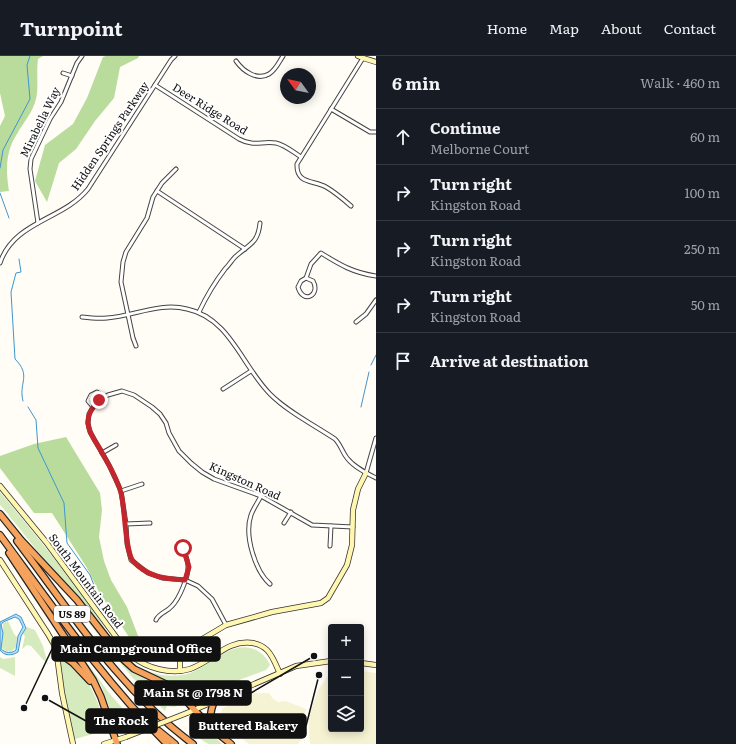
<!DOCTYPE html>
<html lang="en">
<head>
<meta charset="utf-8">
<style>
	body { margin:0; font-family:Literata,serif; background:#20242c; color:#f1f3f6 }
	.controls { position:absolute; right:12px; bottom:12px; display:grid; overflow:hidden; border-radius:4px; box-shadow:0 2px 10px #0003 }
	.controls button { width:36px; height:36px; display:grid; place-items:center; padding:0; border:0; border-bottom:1px solid #363941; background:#171b24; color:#f1f3f6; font:20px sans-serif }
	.compass { position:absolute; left:280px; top:12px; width:36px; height:36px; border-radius:50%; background:#171b24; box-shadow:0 2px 10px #0003; rotate:303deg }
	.stop { position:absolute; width:12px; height:12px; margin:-9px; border:3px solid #c4262e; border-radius:50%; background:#fff }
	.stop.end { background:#c4262e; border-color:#fff; box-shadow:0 1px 4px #0008 }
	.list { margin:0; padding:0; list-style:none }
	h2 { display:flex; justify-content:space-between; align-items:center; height:52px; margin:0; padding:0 16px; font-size:17px }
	h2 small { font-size:13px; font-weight:400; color:#9ea1a6 }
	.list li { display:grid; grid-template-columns:26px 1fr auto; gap:12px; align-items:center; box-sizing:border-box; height:56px; padding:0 16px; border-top:1px solid #363941 }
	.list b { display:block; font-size:15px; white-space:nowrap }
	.list p { margin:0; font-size:13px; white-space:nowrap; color:#9ea1a6 }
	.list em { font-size:13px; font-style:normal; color:#9ea1a6 }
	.icon { flex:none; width:22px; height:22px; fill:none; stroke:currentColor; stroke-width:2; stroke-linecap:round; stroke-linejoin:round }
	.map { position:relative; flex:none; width:376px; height:688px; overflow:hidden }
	header { display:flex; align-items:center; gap:24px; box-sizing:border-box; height:56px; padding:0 20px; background:#171b24; border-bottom:1px solid #363941 }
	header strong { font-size:19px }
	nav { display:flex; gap:22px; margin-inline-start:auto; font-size:14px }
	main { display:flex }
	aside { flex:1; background:#171b24 }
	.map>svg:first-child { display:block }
	.farmland { fill:#f6f3d4 }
	.green { fill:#d5ebbd }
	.forest { fill:#b9dc9c }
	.water { fill:#b9e0f7; stroke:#3f96cf; fill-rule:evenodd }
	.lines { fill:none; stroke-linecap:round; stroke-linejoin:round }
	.stream { stroke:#3f96cf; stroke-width:1 }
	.street-casing { stroke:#444; stroke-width:5 }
	.secondary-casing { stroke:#333; stroke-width:6 }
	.highway-casing { stroke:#222; stroke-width:8 }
	.street { stroke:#fff; stroke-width:3 }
	.secondary { stroke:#fff6b0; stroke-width:4.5 }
	.highway { stroke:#f5a25d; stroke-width:5.5 }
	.secondary-bridge-casing { stroke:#333; stroke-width:6; stroke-linecap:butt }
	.secondary-bridge { stroke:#fff6b0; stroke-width:4.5 }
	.route { stroke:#c4262e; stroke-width:5 }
	.labels { text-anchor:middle; stroke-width:4; stroke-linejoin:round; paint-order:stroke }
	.shield { fill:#fff; stroke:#585858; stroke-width:1 }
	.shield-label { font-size:10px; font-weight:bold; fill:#111 }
	.street-label { font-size:11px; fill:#111; stroke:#fff }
	.leader { fill:none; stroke:#111; stroke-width:1.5 }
	.callout-dot { fill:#111; stroke:#fff; stroke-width:1.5 }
	.callout { fill:#111; stroke:#111; stroke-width:1.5 }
	.callout-label { font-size:12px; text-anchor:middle; font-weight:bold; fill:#fff }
</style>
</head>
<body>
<header>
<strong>Turnpoint</strong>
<nav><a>Home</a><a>Map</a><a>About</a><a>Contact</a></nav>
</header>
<main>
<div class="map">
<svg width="376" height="688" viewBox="0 0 376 688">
	<rect width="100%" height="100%" fill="#fffdf5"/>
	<!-- farmland -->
	<g class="farmland">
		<path d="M361 615 376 617V688H310L308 662 318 634 331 616V673H361Z"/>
		<path d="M254 637H269L273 643 278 646 286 645 306 653 302 682 298 688H249L227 672 222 667 220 660 223 652Z"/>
	</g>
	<!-- green -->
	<g class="green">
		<path d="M0 436C24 465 48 494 71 524 82 538 92 553 102 568 115 587 126 607 148 615 159 620 175 621 187 618 209 612 231 582 256 594 262 597 267 602 270 609L266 614 198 639H194V641L188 639 177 629 139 612 123 599 82 546 39 497 3 452 0 449Z"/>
		<path d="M45 549 109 637 131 662 128 670 121 672 117 670H116L101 629 76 595Z"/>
		<path d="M85 562C101 579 112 600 129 614 145 626 170 628 182 645 178 652 174 651 167 650L165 655 131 620Z"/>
		<path d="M8 565 14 578 17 581 16 591 11 596 6 595 2 592 3 567Z"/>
		<path d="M27 571 35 574 43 590 48 609 31 590 27 589 22 593 25 580 23 578Z"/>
		<path d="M0 601 3 603 15 601V620L0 612Z"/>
		<path d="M60 602C92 624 94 635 106 671V673L104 675 75 683 73 680 65 642Z"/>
		<path d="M194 665 199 666 222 688H208L191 677V667Z"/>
	</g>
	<!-- forest -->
	<g class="forest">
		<path d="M0 0H43L38 3C36 15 39 33 36 43 33 56 23 67 17 78 5 96 6 115 9 135L0 136V70L5 60 0 37Z"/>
		<path d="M106 0H139L138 2 120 11 114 42 95 65 76 93 59 107 47 146 35 125 45 89 73 68 87 42 103 1Z"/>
		<path d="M66 381 100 437 102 454 99 481 104 505 111 524 127 551 140 585 133 587 99 536 87 512 52 457H34L0 412V400L34 388Z"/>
	</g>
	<!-- water -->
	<path class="water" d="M16 558 21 561 26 572 21 580 18 596C12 600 4 600 0 594V566ZM15 561 19 563 23 571 18 580 16 594C11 598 6 597 1 593L3 577 1 569 3 566Z"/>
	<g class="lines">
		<!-- stream -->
		<g class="stream">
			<path d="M0 112 3 94 30 43 27 9 30 0"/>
			<path d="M0 137 9 162"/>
			<path d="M19 203 21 216 16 217 11 236 15 303C32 320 18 327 23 345"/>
			<path d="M371 309 376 299"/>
			<path d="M28 351 36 364 38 392 64 447 67 487 90 519 99 542"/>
			<path d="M361 351 369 316"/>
		</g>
		<defs>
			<g id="street">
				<path d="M236 5C243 15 257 25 269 18 276 14 279 6 283 0"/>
				<path d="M63 17 72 20"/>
				<path d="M155 29 239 83C254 91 261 85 276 87 285 89 293 96 301 101"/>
				<path d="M331 53 370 76H376"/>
				<path d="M157 135 245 193"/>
				<path d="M351 150C343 143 335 136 326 131 313 124 296 128 297 108L363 2"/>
				<path d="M38 167 30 113 31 103 50 63 61 46 77 7 82 0"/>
				<path d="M0 207C14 165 63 164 88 133L171 4 175 0"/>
				<path d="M306 222 301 225 298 231C303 249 321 239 313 225L306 222 311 208 321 197C340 209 354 217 376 220"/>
				<path d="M199 256C206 241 215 226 225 213 229 209 232 204 235 201 249 188 258 188 260 167"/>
				<path d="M82 261C90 262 98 263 107 262 134 260 160 246 187 253 230 262 242 310 270 338 288 356 314 369 335 383 341 389 342 396 347 402 354 411 366 417 376 422"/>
				<path d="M356 266 366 258 376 244"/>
				<path d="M136 290 133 282 121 226 123 206 126 196 147 162 153 141 162 127 176 113"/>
				<path d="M223 333 251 315"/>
				<path d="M93 351 88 345 91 339 97 336 104 341"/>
				<path d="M102 397 116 389"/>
				<path d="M366 417 376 382"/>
				<path d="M121 435 142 428"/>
				<path d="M261 440C258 446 253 453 251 459 244 479 255 515 270 528"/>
				<path d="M284 467 291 456"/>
				<path d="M126 468 150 467"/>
				<path d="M330 490 331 470"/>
				<path d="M156 564C159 557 167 556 172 550 179 543 189 520 188 510 188 504 185 498 183 492"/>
				<path d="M226 569 212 543 198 530 185 524 162 522 148 517 131 504 127 488 126 468 121 435 109 409 90 376 88 367 89 358 93 351 99 344 108 339 122 335 134 339 152 351 160 358 166 367 169 377 179 395 191 407 202 416 214 423 261 440 312 469 353 471"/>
			</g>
			<g id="secondary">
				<path d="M358 0 363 2 376 6"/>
				<path d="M0 430 46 486 122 589C125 593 128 597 132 600 146 612 171 619 190 613 213 605 227 583 253 587 258 588 263 590 267 594 273 600 276 609 280 618"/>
				<path d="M0 504 48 578 56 592 62 637 73 688"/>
				<path d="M361 607 376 609"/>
				<path d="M180 615V604L185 596 199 585 226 569 272 556 321 547 328 542 347 509 352 489 353 454 358 433 366 417"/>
				<path d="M187 657 296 610 331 605"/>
				<path d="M104 688 126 681"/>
			</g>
			<g id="highway">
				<path d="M0 458 21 484 77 544 124 604 134 613 170 630 180 638 211 672 231 688"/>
				<path d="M0 479C53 551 104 625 167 688"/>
				<path d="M17 485C71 556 120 634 193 688"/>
				<path d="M9 497 93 624 101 641 117 688"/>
				<path d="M56 592 62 599 73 607 90 625"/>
				<path d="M214 646C210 656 209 664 215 672"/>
				<path d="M159 675 175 688"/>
			</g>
		</defs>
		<!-- street casing -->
		<use href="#street" class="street-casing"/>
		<!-- secondary casing -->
		<use href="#secondary" class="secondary-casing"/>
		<!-- highway casing -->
		<use href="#highway" class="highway-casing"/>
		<!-- street -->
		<use href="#street" class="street"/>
		<!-- secondary -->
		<use href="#secondary" class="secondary"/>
		<!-- highway -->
		<use href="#highway" class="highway"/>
		<defs>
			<path id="secondary-bridge" d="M126 681 187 657"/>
		</defs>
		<!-- secondary-bridge casing -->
		<use href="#secondary-bridge" class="secondary-bridge-casing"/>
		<!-- secondary-bridge -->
		<use href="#secondary-bridge" class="secondary-bridge"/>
	</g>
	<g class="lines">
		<!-- route -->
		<path class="route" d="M99 344C93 351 87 358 88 368 89 377 95 385 100 393 107 406 117 421 121 437 125 451 125 496 133 505 147 521 166 523 185 524L189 511 183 492"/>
	</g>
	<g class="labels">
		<!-- shield labels -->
		<rect class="shield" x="54" y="550" width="36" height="16" rx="3"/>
		<g class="shield-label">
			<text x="72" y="562">US 89</text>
		</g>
		<!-- street labels -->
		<g class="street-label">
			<text transform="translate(210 53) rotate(32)" y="4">Deer Ridge Road</text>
			<text transform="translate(40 66) rotate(-64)" y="4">Mirabella Way</text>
			<text transform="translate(110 80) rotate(-56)" y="4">Hidden Springs Parkway</text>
			<text transform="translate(245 425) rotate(24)" y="4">Kingston Road</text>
			<text transform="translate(86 525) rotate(53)" y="4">South Mountain Road</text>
		</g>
	</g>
	<!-- callouts -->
	<path class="leader" d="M24 652L52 593M314 600L251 637M45 642L86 665M319 619L306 670"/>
	<g class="callout-dot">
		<circle cx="24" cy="652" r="4"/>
		<circle cx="314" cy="600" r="4"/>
		<circle cx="45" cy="642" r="4"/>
		<circle cx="319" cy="619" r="4"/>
	</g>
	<g class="callout">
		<rect x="52" y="581" width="168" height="24" rx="4"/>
		<rect x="135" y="625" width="116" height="24" rx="4"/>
		<rect x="86" y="653" width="71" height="24" rx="4"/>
		<rect x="190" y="658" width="116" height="24" rx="4"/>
	</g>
	<g class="callout-label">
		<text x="136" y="597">Main Campground Office</text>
		<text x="193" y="641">Main St @ 1798 N</text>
		<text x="121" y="669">The Rock</text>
		<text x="248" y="674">Buttered Bakery</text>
	</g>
</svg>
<div class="controls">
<button>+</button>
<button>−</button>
<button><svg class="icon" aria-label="layers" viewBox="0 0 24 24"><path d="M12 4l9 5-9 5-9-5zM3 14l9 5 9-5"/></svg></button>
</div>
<svg class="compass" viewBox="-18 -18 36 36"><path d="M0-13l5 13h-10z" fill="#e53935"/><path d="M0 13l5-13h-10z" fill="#9ea1a6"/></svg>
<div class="stop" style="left:183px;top:492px"></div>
<div class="stop end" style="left:99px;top:344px"></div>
</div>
<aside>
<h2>6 min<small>Walk · 460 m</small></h2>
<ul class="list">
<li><svg class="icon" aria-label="ahead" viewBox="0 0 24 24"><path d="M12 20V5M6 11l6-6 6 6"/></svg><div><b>Continue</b><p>Melborne Court</p></div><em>60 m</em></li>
<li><svg class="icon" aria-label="right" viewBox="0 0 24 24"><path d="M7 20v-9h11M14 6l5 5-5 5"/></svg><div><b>Turn right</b><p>Kingston Road</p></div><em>100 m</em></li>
<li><svg class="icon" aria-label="right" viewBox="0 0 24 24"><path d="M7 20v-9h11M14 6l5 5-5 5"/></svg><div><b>Turn right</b><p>Kingston Road</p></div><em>250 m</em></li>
<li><svg class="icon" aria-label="right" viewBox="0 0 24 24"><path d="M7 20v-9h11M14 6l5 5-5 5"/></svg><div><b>Turn right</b><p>Kingston Road</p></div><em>50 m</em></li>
<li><svg class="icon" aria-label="arrive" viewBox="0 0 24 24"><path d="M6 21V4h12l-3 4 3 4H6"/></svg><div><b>Arrive at destination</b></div></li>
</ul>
</aside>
</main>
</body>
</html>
